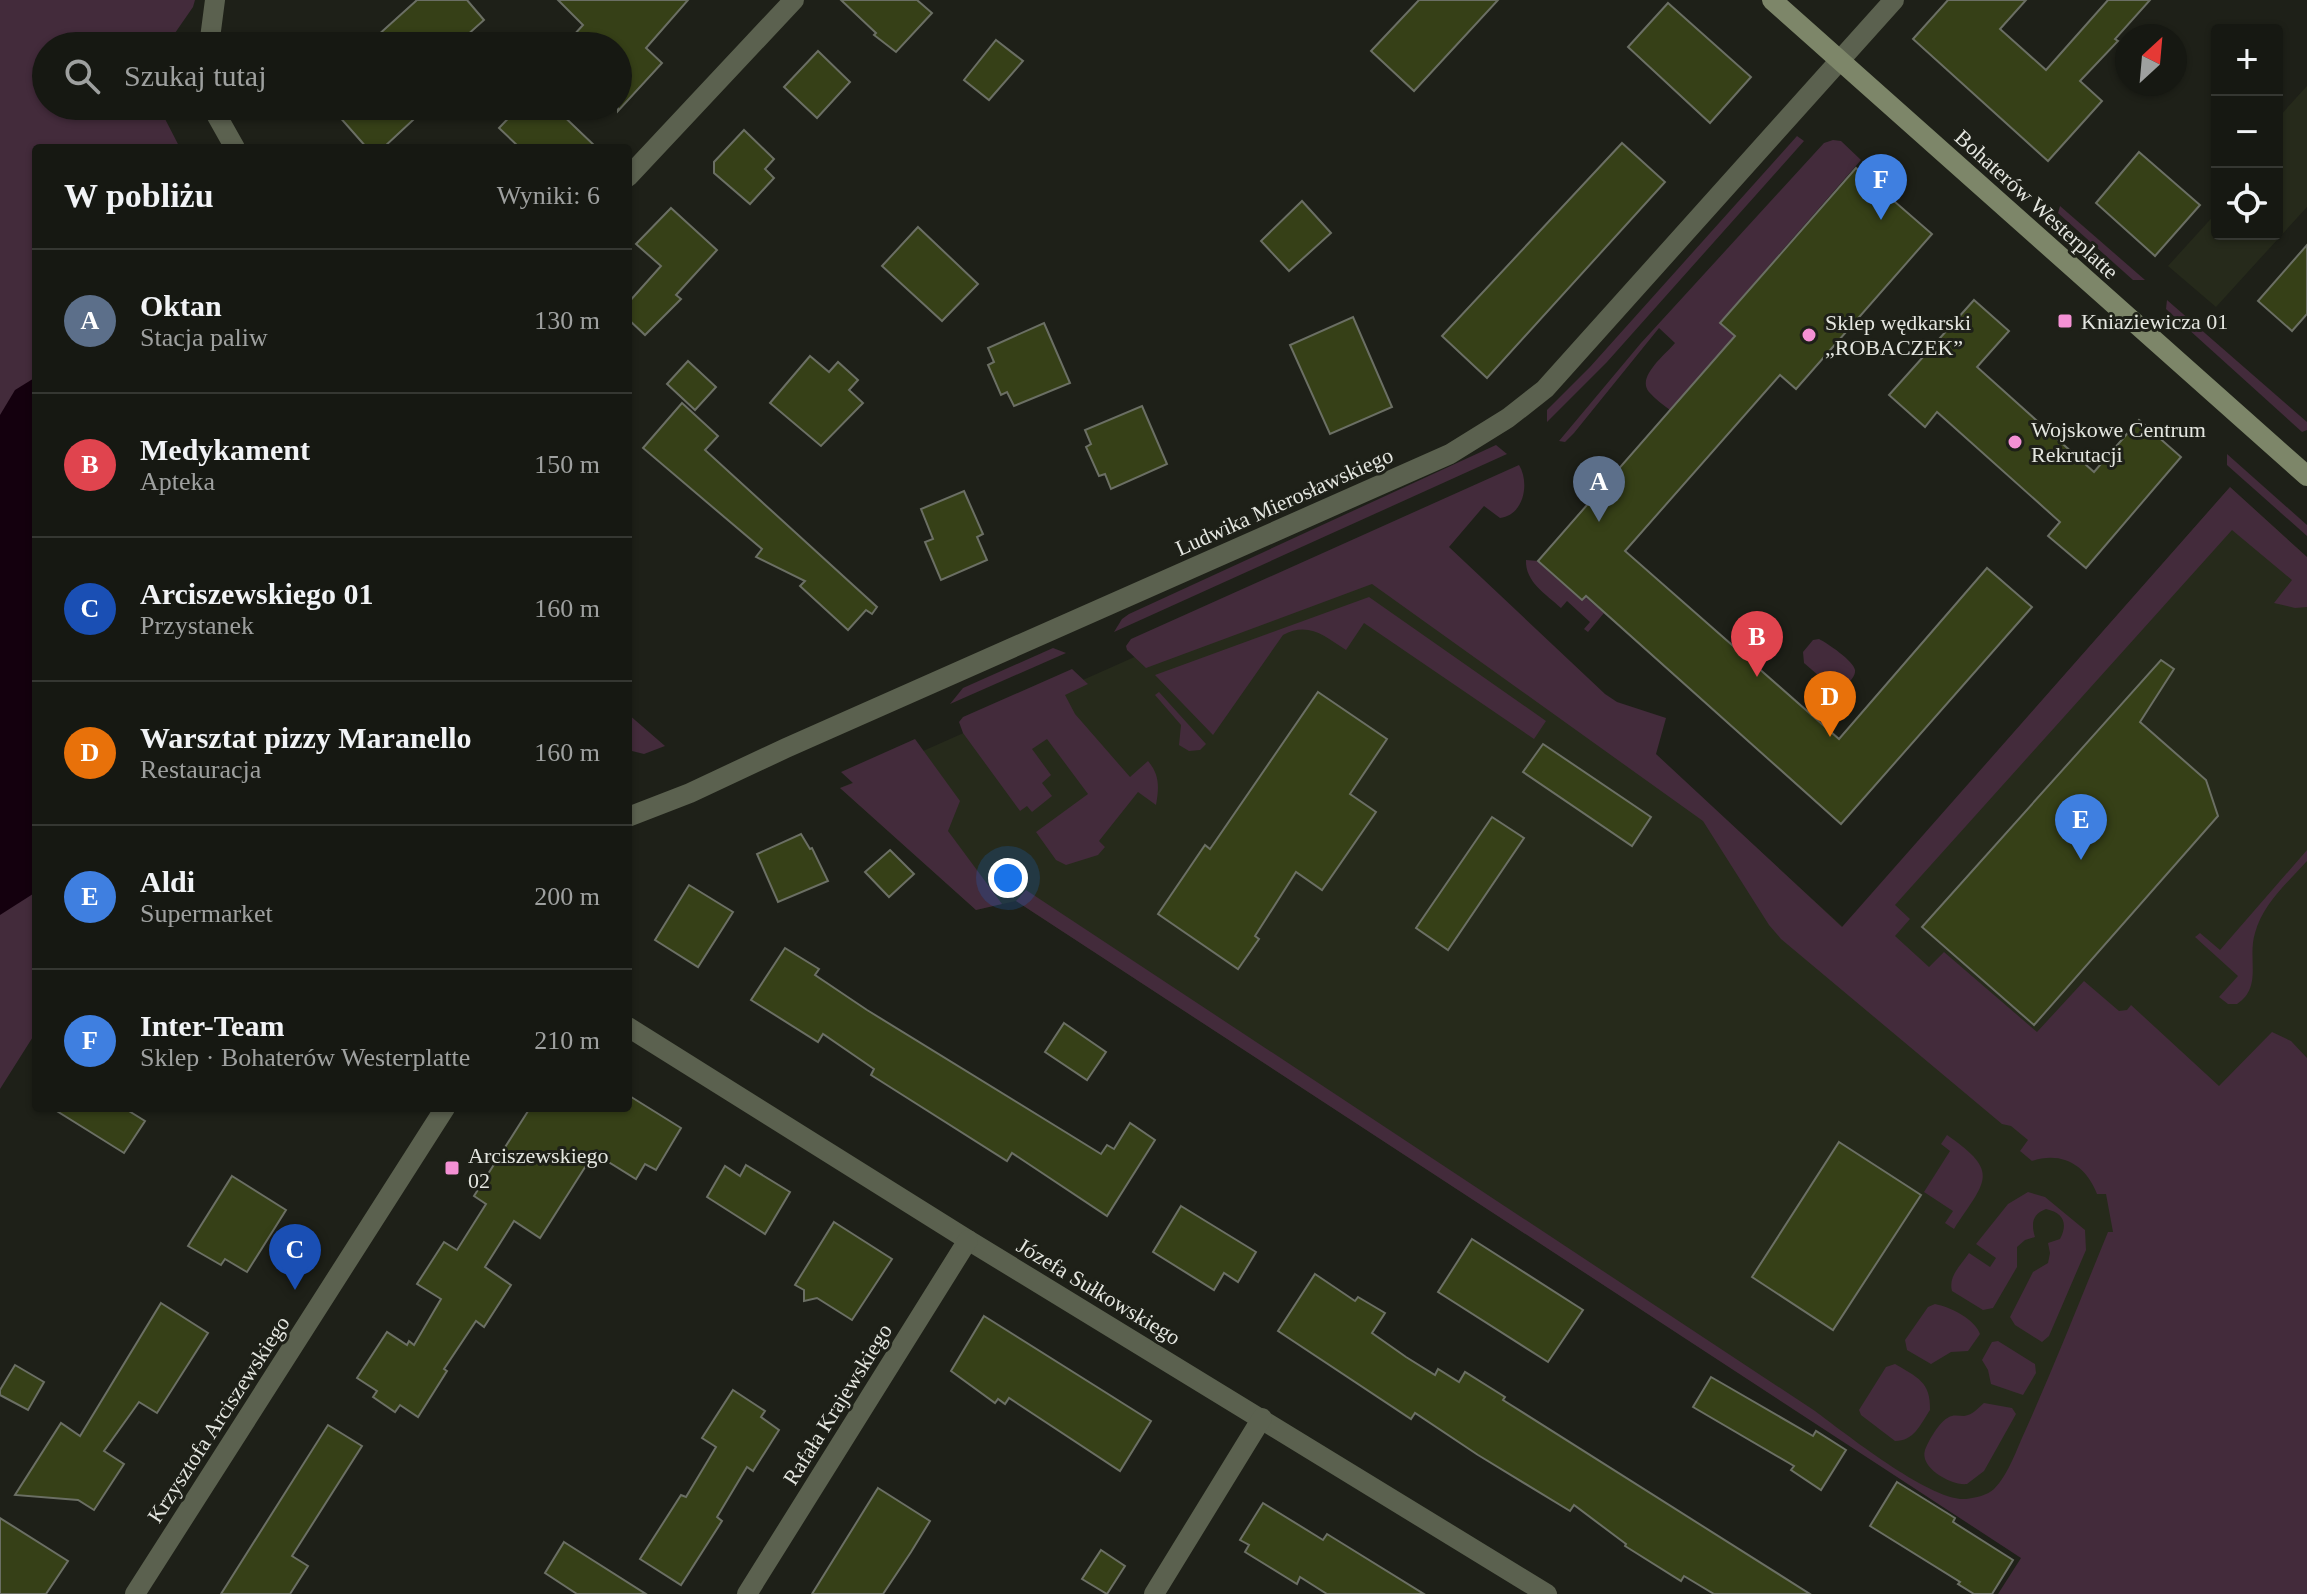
<!DOCTYPE html>
<html lang="pl">
<head>
<meta charset="utf-8">
<style>
	body { margin:0; font-family:"Times New Roman",serif; background:#1f211b; color:#f1f3f6 }
	.controls { position:absolute; right:24px; top:24px; display:grid; overflow:hidden; border-radius:8px; box-shadow:0 2px 6px #0004 }
	.controls button { width:72px; height:72px; display:grid; place-items:center; padding:0; border:0; border-bottom:2px solid #353732; background:#161812; color:#f1f3f6; font:40px sans-serif }
	.compass { position:absolute; left:2115px; top:24px; width:72px; height:72px; border-radius:50%; background:#161812; box-shadow:0 2px 6px #0004; rotate:26deg }
	.you { position:absolute; left:1008px; top:878px; width:28px; height:28px; margin:-20px; border:6px solid #fff; border-radius:50%; background:#1a73e8; box-shadow:0 0 0 12px #1a73e833 }
	.badge { display:grid; place-items:center; width:52px; height:52px; border-radius:50%; background:#7c3aed; color:#fff; font-size:26px; font-weight:700 }
	.pin { position:absolute; translate:-50% -66px; filter:drop-shadow(0 2px 4px #0008) }
	.pin::after { content:''; position:absolute; top:42px; width:28px; height:24px; background:inherit; clip-path:polygon(0 0,100% 0,50% 100%) }
	.list { margin:0; padding:0; list-style:none }
	h2 { display:flex; justify-content:space-between; align-items:center; height:104px; margin:0; padding:0 32px; font-size:34px }
	h2 small { font-size:26px; font-weight:400; color:#9ea09f }
	.list li { display:grid; grid-template-columns:52px 1fr auto; gap:24px; align-items:center; box-sizing:border-box; height:144px; padding:0 32px; border-top:2px solid #353732 }
	.list b { display:block; font-size:30px; white-space:nowrap }
	.list p { margin:0; font-size:26px; white-space:nowrap; color:#9ea09f }
	.list em { font-size:26px; font-style:normal; color:#9ea09f }
	.icon { flex:none; width:44px; height:44px; fill:none; stroke:currentColor; stroke-width:2; stroke-linecap:round; stroke-linejoin:round }
	.map { position:relative; flex:none; width:2307px; height:1594px; overflow:hidden }
	.search { position:absolute; background:#161812; box-shadow:0 2px 6px #0004; left:32px; top:32px; width:600px; height:88px; display:flex; align-items:center; gap:20px; box-sizing:border-box; padding:0 28px; border-radius:44px; color:#9ea09f; font-size:30px }
	.panel { position:absolute; background:#161812; box-shadow:0 2px 6px #0004; left:32px; top:144px; width:600px; height:968px; border-radius:8px }
	.map>svg:first-child { display:block }
	.built { fill:#262a1b }
	.green { fill:#432b3b }
	.water { fill:#14000e }
	.building { fill:#364017; stroke:#6b6f64; stroke-width:2 }
	.lines { fill:none; stroke-linecap:round; stroke-linejoin:round }
	.minor { stroke:#5b614f; stroke-width:20 }
	.tertiary { stroke:#5b614f; stroke-width:20 }
	.secondary { stroke:#7d8669; stroke-width:20 }
	.poi-dot { fill:#f491d4; stroke:#1e2018; stroke-width:3 }
	.labels { text-anchor:middle; stroke-width:6; stroke-linejoin:round; paint-order:stroke }
	.street-label { font-size:22px; fill:#e4e6e0; stroke:#1e2018 }
	.poi-label { font-size:22px; fill:#e4e6e0; stroke:#1e2018; text-anchor:start }
</style>
</head>
<body>
<div class="map">
<svg width="2307" height="1594" viewBox="0 0 2307 1594">
	<rect width="100%" height="100%" fill="#1e2018"/>
	<!-- built -->
	<g class="built">
		<path d="M2307 86V207L2216 307 2168 266 2217 212V234H2277V119Z"/>
		<path d="M2230 487 2307 557V1094L2113 1232 2011 1551 1016 901 976 910 840 788 1305 581 1416 536 1843 927Z"/>
	</g>
	<!-- green -->
	<g class="green">
		<path d="M0 0H195L193 7 166 46H46V106H162L163 115 180 148H36V1032L0 1089Z"/>
		<path d="M1797 136 1804 141 1607 362 1547 422V410L1590 367Z"/>
		<path d="M1833 140 1841 141 1861 160 1720 322 1739 340 1704 372 1670 410C1663 405 1655 399 1649 392 1636 377 1666 354 1675 343L1659 328 1574 433 1565 442 1559 441 1641 343 1824 143Z"/>
		<path d="M2060 206 2145 280H2133L2058 213Z"/>
		<path d="M2167 300 2307 422V430L2302 432 2166 309Z"/>
		<path d="M1496 445 1507 454 1114 632 1122 619 1129 614Z"/>
		<path d="M2227 454 2307 525V536L2227 465Z"/>
		<path d="M1519 465C1530 483 1524 515 1500 518L1484 506 1449 547 1605 694 1617 702 1666 718 1656 754 1842 927 2230 487 2307 557V607L2295 608 2274 603 2292 580 2232 530 1895 905 1910 919 1895 936 1929 967 1944 952 2037 1032 2084 981 2119 1011 2127 1010 2131 1005 2219 1086 2272 1032 2291 1041 2307 1058V1594H1998L2021 1558 1016 901 1026 890 1815 1411C1845 1433 1931 1502 1966 1499 1975 1498 1988 1495 1994 1489 2009 1474 2017 1448 2026 1429 2055 1364 2081 1298 2108 1232H2113L2106 1194H2097C2086 1165 2062 1151 2032 1161L2020 1151 2028 1140 2011 1126 2002 1124 1781 939 1769 925 1703 821 1372 584 1146 668 1127 650 1126 646 1131 639Z"/>
		<path d="M1526 560 1538 561 1582 600 1585 597 1604 613 1588 632 1584 629 1590 622 1567 601 1561 608C1546 594 1525 582 1526 560Z"/>
		<path d="M1369 597 1546 721 1534 739 1364 623 1346 650C1325 636 1308 621 1283 635L1213 735 1155 675Z"/>
		<path d="M1819 639C1827 643 1854 661 1855 670 1856 676 1849 682 1845 687L1833 688 1804 663 1803 652 1813 640Z"/>
		<path d="M1053 648 1066 653 950 704 963 688Z"/>
		<path d="M1072 669 1088 684 1065 695 1075 714 1130 777 1148 761C1160 775 1159 788 1156 805L1138 792 1099 841 1105 847 1098 855 1066 865 1056 860 1036 832 1088 794 1047 739 1032 749 1051 775 1042 783 1052 796 1032 812 1027 806 1020 811 963 733 959 722 963 717Z"/>
		<path d="M1159 692 1206 744 1200 750 1189 751 1179 745 1181 725 1155 695Z"/>
		<path d="M628 714 665 746 644 754 628 750Z"/>
		<path d="M915 739 960 801 948 831 1002 904 976 910 840 788 853 783 841 772Z"/>
		<path d="M2307 850V861C2287 883 2263 904 2255 933 2247 959 2263 987 2237 1004H2228L2219 997 2238 976 2195 937 2200 933 2220 950Z"/>
		<path d="M1947 1135C2002 1173 1985 1181 1954 1229L1945 1223 1953 1211 1924 1192 1950 1151 1941 1144Z"/>
		<path d="M2028 1192 2045 1197 2085 1230 2086 1250 2049 1336 2042 1342 2015 1325 2010 1317 2033 1272 2048 1263 2050 1253 2048 1243 2060 1239C2068 1224 2064 1213 2046 1209 2032 1214 2031 1224 2035 1237L2025 1240 2017 1247V1267L1993 1308 1983 1310 1952 1291C1948 1276 1961 1265 1969 1253L1990 1267 1996 1258 1976 1244 2008 1204Z"/>
		<path d="M1935 1304C1950 1307 1975 1319 1980 1334L1968 1351 1951 1352 1931 1364 1907 1350 1905 1340 1928 1307Z"/>
		<path d="M1998 1341 2035 1364 2036 1373 2023 1395 1991 1384 1988 1370 1982 1360 1992 1342Z"/>
		<path d="M1895 1364C1917 1377 1931 1382 1930 1410 1920 1425 1914 1441 1895 1441L1861 1415 1859 1410 1886 1367Z"/>
		<path d="M1984 1403 2012 1408 2016 1414 1984 1471 1967 1484C1952 1486 1919 1468 1925 1450 1929 1440 1941 1418 1952 1416 1955 1415 1960 1416 1964 1416 1973 1415 1978 1408 1984 1403Z"/>
	</g>
	<!-- water -->
	<path class="water" d="M36 377V892L0 915V415L15 390Z"/>
	<!-- building -->
	<g class="building">
		<path d="M417 0H467L484 20 455 46H366Z"/>
		<path d="M558 0H688L646 48 662 63 618 111V46H564L583 25Z"/>
		<path d="M841 0H917L932 13 896 52 874 35 876 33Z"/>
		<path d="M1419 0H1498L1414 91 1371 51Z"/>
		<path d="M1948 0H2026L2000 29 2046 70 2108 0H2150L2115 39 2118 41 2080 81 2102 101 2048 161 1913 39Z"/>
		<path d="M1668 3 1751 77 1710 123 1628 47Z"/>
		<path d="M996 40 1023 61 989 100 964 80Z"/>
		<path d="M818 51 850 82 817 118 784 87Z"/>
		<path d="M330 106H428L383 148H367Z"/>
		<path d="M520 106H553L597 148H520L499 128Z"/>
		<path d="M744 130 774 159 765 169 774 178 750 204 714 173V162Z"/>
		<path d="M1622 143 1665 182 1487 378 1442 336Z"/>
		<path d="M2139 152 2200 205 2155 256 2096 203Z"/>
		<path d="M1856 168 1932 234 1796 389 1780 375 1625 551 1839 739 1987 568 2032 607 1841 824 1586 596 1582 600 1538 561 1735 336 1720 323Z"/>
		<path d="M1302 201 1331 233 1289 271 1261 241Z"/>
		<path d="M671 208 717 250 676 295 681 299 645 335 628 319V303L661 266 636 244Z"/>
		<path d="M918 227 978 284 942 321 882 266Z"/>
		<path d="M2307 245V314L2292 331 2258 301Z"/>
		<path d="M1974 300 2009 331 1977 367 2094 472 2139 420 2181 457 2086 568 2048 536 2060 522 1937 412 1925 427 1889 395Z"/>
		<path d="M1353 317 1392 407 1330 434 1290 345Z"/>
		<path d="M1044 323 1070 383 1014 406 1007 392 1001 395 988 365 994 362 988 348Z"/>
		<path d="M810 356 829 372 838 362 858 380 849 390 863 403 821 446 770 403Z"/>
		<path d="M688 361 716 387 695 410 667 384Z"/>
		<path d="M682 403 718 436 705 450 877 607 872 614 866 610 848 630 800 586 805 581 756 557 762 549 643 448Z"/>
		<path d="M1142 406 1167 464 1111 489 1105 474 1099 476 1086 447 1091 444 1085 430Z"/>
		<path d="M964 491 983 534 977 537 987 560 941 580 925 542 933 539 921 509Z"/>
		<path d="M2161 660 2174 669 2140 722 2206 780 2218 816 2034 1025 1922 927Z"/>
		<path d="M1318 692 1387 739 1350 794 1376 812 1322 890 1296 872 1255 936 1259 939 1238 969 1158 914 1205 845 1210 849Z"/>
		<path d="M1543 744 1651 817 1632 846 1523 772Z"/>
		<path d="M1492 817 1524 838 1448 950 1416 928Z"/>
		<path d="M801 834 810 849 812 848 828 881 778 902 757 854Z"/>
		<path d="M890 850 914 874 889 897 865 872Z"/>
		<path d="M689 885 733 912 698 967 655 940Z"/>
		<path d="M785 948 819 969 815 975 867 1010 1101 1154 1107 1145 1114 1149 1130 1123 1155 1140 1107 1216 1012 1153 1007 1161 871 1075 874 1069 823 1034 818 1042 751 1000Z"/>
		<path d="M1064 1023 1106 1052 1087 1080 1045 1052Z"/>
		<path d="M628 1095 681 1128 656 1170 645 1164 636 1179 594 1153 540 1238 514 1221 485 1267 511 1285 484 1327 476 1321 444 1369 447 1371 418 1417 400 1405 395 1412 373 1397 377 1391 357 1378 387 1332 407 1345 409 1341 414 1345 441 1299 417 1284 444 1242 457 1250 486 1204 474 1196 530 1108H628Z"/>
		<path d="M52 1108H124L145 1121 124 1153Z"/>
		<path d="M1839 1142 1921 1195 1833 1330 1752 1277Z"/>
		<path d="M746 1165 790 1192 765 1234 707 1197 725 1166 740 1176Z"/>
		<path d="M232 1176 286 1210 247 1272 225 1259 221 1265 188 1246Z"/>
		<path d="M1181 1206 1256 1252 1238 1282 1224 1273 1214 1290 1153 1252Z"/>
		<path d="M834 1222 892 1259 852 1320 817 1298 804 1301V1290L795 1285Z"/>
		<path d="M1472 1239 1583 1310 1548 1362 1438 1292Z"/>
		<path d="M1315 1274 1355 1301 1358 1297 1385 1313 1372 1333 1406 1357 1435 1375 1438 1369 1459 1382 1465 1372 1505 1397 1503 1400 1810 1594H1714L1684 1576 1681 1581 1625 1546 1626 1544 1574 1505 1570 1511 1478 1455 1415 1413 1411 1419 1278 1331Z"/>
		<path d="M161 1303 208 1333 157 1413 139 1402 104 1451 124 1464 94 1510 78 1500 15 1495 61 1423 80 1436Z"/>
		<path d="M984 1316 1151 1421 1120 1471 1009 1398 1005 1404 998 1399 995 1403 951 1371Z"/>
		<path d="M15 1365 44 1382 28 1410 0 1395V1390Z"/>
		<path d="M1711 1377 1813 1436 1816 1431 1846 1450 1821 1490 1791 1470 1794 1466 1693 1407Z"/>
		<path d="M733 1390 765 1411 761 1417 779 1430 753 1471 747 1467 717 1517 722 1521 681 1585 640 1559 681 1495 686 1497 716 1447 702 1438Z"/>
		<path d="M328 1425 362 1446 292 1556 308 1566 290 1594H221Z"/>
		<path d="M1897 1482 1955 1518 1953 1522 2013 1560 1992 1594H1974L1958 1584 1960 1582 1870 1526Z"/>
		<path d="M878 1488 930 1521 911 1552 883 1594H812Z"/>
		<path d="M1263 1503 1323 1540 1327 1534 1424 1594H1327L1300 1577 1297 1584 1245 1552 1249 1545 1240 1540Z"/>
		<path d="M0 1518 68 1561 46 1594H0Z"/>
		<path d="M564 1542 646 1594H577L545 1573Z"/>
		<path d="M1101 1550 1125 1566 1107 1594 1082 1579Z"/>
	</g>
	<g class="lines">
		<!-- minor -->
		<g class="minor">
			<path d="M628 177 794 0"/>
			<path d="M628 817 690 793 786 748 1450 454 1508 418 1545 389 1894 0"/>
			<path d="M628 1027 968 1240 1547 1594"/>
			<path d="M747 1594 968 1240"/>
			<path d="M1154 1594 1262 1418"/>
		</g>
		<!-- tertiary -->
		<g class="tertiary">
			<path d="M209 46 215 0"/>
			<path d="M215 106 217 116 235 148"/>
			<path d="M135 1594 445 1108"/>
		</g>
		<!-- secondary -->
		<path class="secondary" d="M1772 0 2307 476"/>
	</g>
	<!-- markers -->
	<g class="poi-dot">
		<rect x="2057" y="313" width="16" height="16" rx="4"/>
		<circle cx="1809" cy="335" r="8"/>
		<circle cx="2015" cy="442" r="8"/>
		<rect x="444" y="1160" width="16" height="16" rx="4"/>
	</g>
	<g class="labels">
		<!-- street labels -->
		<g class="street-label">
			<text transform="translate(2037 204) rotate(42)" y="8">Bohaterów Westerplatte</text>
			<text transform="translate(1284 501) rotate(-24)" y="8">Ludwika Mierosławskiego</text>
			<text transform="translate(1099 1291) rotate(31)" y="8">Józefa Sułkowskiego</text>
			<text transform="translate(837 1404) rotate(-58)" y="8">Rafała Krajewskiego</text>
			<text transform="translate(218 1419) rotate(-57)" y="8">Krzysztofa Arciszewskiego</text>
		</g>
		<!-- poi labels -->
		<g class="poi-label">
			<text x="2081" y="329">Kniaziewicza 01</text>
			<text x="1825" y="330">Sklep wędkarski<tspan x="1825" dy="25">„ROBACZEK”</tspan></text>
			<text x="2031" y="437">Wojskowe Centrum<tspan x="2031" dy="25">Rekrutacji</tspan></text>
			<text x="468" y="1163">Arciszewskiego<tspan x="468" dy="25">02</tspan></text>
		</g>
	</g>
</svg>
<div class="controls">
<button>+</button>
<button>−</button>
<button><svg class="icon" aria-label="locate" viewBox="0 0 24 24"><circle cx="12" cy="12" r="6"/><path d="M12 2v4M12 18v4M2 12h4M18 12h4"/></svg></button>
</div>
<svg class="compass" viewBox="-18 -18 36 36"><path d="M0-13l5 13h-10z" fill="#e53935"/><path d="M0 13l5-13h-10z" fill="#9ea09f"/></svg>
<div class="you"></div>
<div class="pin badge" style="left:1599px;top:522px;background:#5c6f8a">A</div>
<div class="pin badge" style="left:1757px;top:677px;background:#e0444e">B</div>
<div class="pin badge" style="left:295px;top:1290px;background:#1a4fb4">C</div>
<div class="pin badge" style="left:1830px;top:737px;background:#e8710a">D</div>
<div class="pin badge" style="left:2081px;top:860px;background:#3f7fe0">E</div>
<div class="pin badge" style="left:1881px;top:220px;background:#3f7fe0">F</div>
<div class="search"><svg class="icon" aria-label="search" viewBox="0 0 24 24"><circle cx="10" cy="10" r="6"/><path d="M15 15l6 6"/></svg>Szukaj tutaj</div>
<section class="panel">
<h2>W pobliżu<small>Wyniki: 6</small></h2>
<ul class="list">
<li><span class="badge" style="background:#5c6f8a">A</span><div><b>Oktan</b><p>Stacja paliw</p></div><em>130 m</em></li>
<li><span class="badge" style="background:#e0444e">B</span><div><b>Medykament</b><p>Apteka</p></div><em>150 m</em></li>
<li><span class="badge" style="background:#1a4fb4">C</span><div><b>Arciszewskiego 01</b><p>Przystanek</p></div><em>160 m</em></li>
<li><span class="badge" style="background:#e8710a">D</span><div><b>Warsztat pizzy Maranello</b><p>Restauracja</p></div><em>160 m</em></li>
<li><span class="badge" style="background:#3f7fe0">E</span><div><b>Aldi</b><p>Supermarket</p></div><em>200 m</em></li>
<li><span class="badge" style="background:#3f7fe0">F</span><div><b>Inter-Team</b><p>Sklep · Bohaterów Westerplatte</p></div><em>210 m</em></li>
</ul>
</section>
</div>
</body>
</html>
